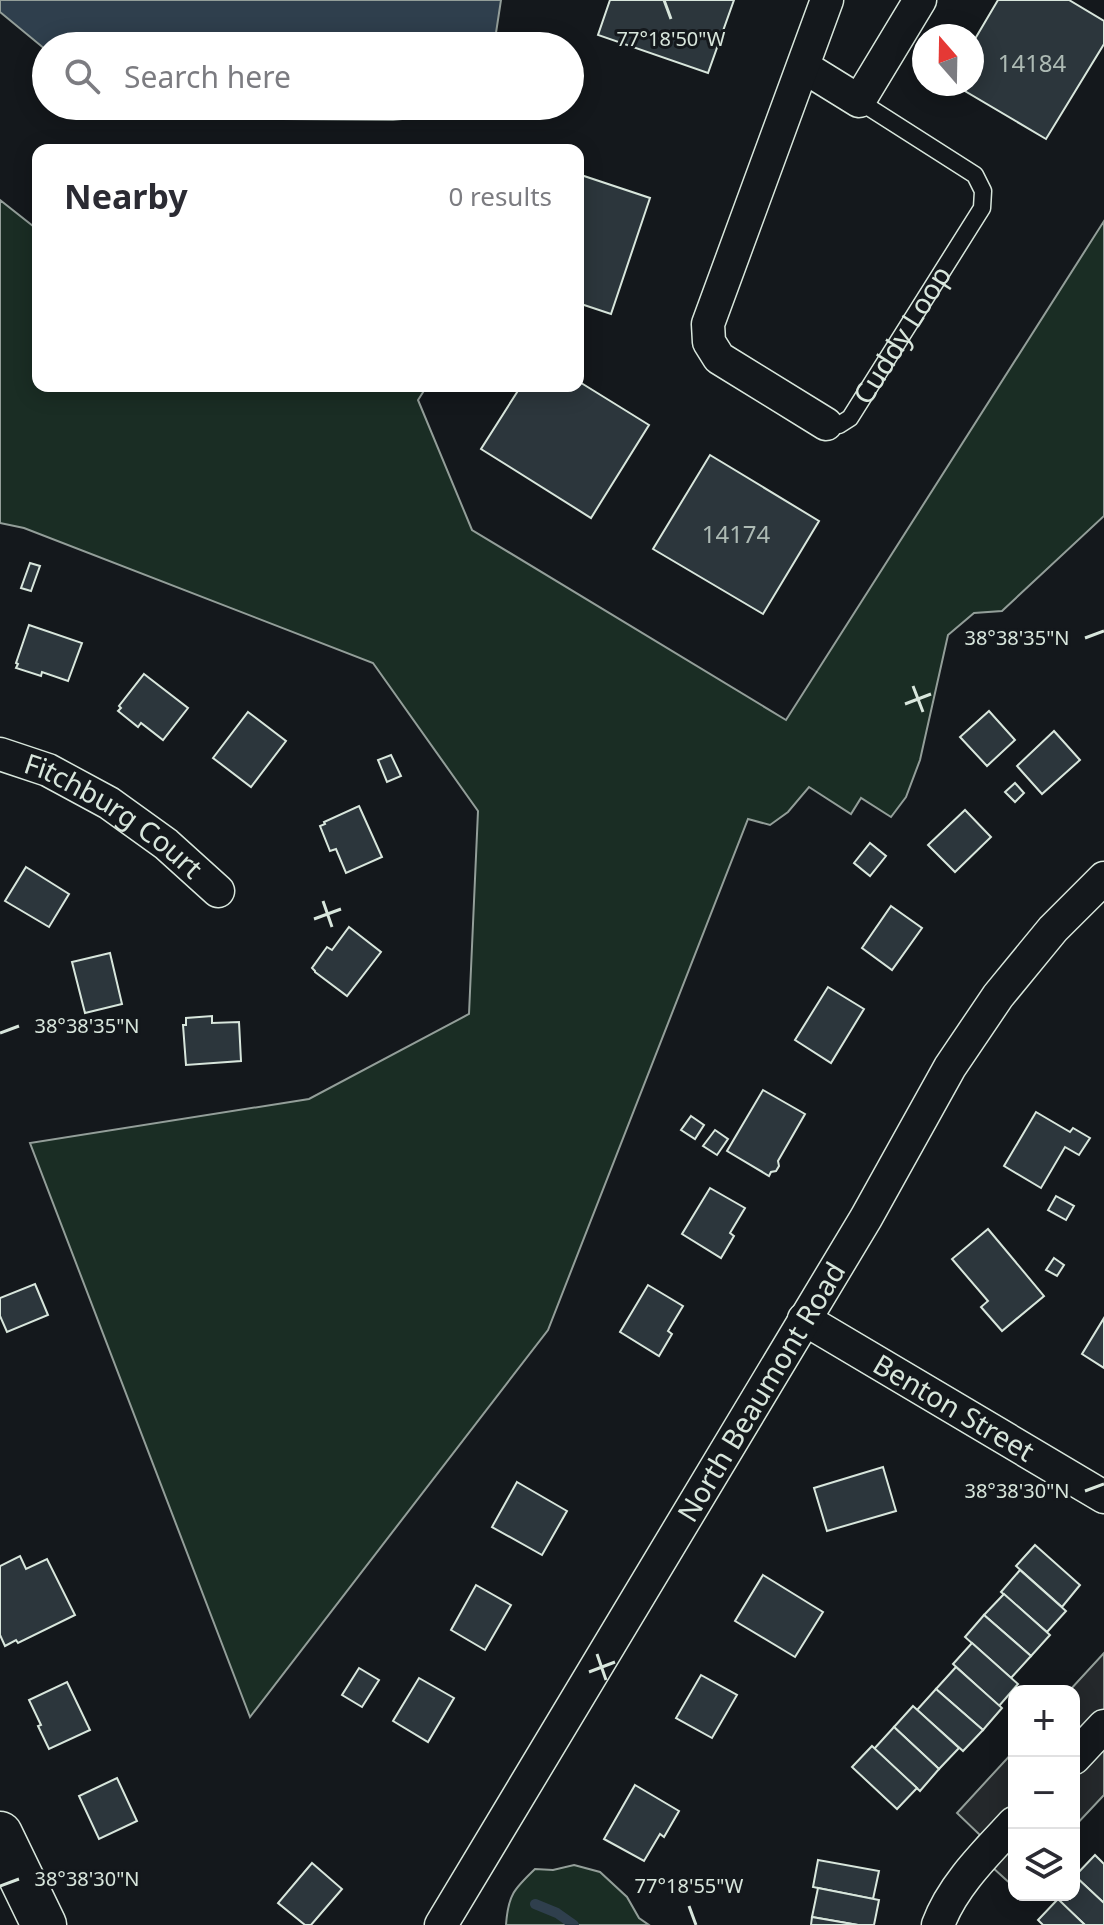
<!DOCTYPE html>
<html lang="en">
<head>
<meta charset="utf-8">
<style>
	body { margin:0; font-family:"Noto Sans",sans-serif; background:#f2f2f3; color:#2b2b33 }
	.controls { position:absolute; right:24px; bottom:24px; display:grid; overflow:hidden; border-radius:16px; box-shadow:0 4px 20px #0003 }
	.controls button { width:72px; height:72px; display:grid; place-items:center; padding:0; border:0; border-bottom:2px solid #e1e1e2; background:#fff; color:#2b2b33; font:40px sans-serif }
	.compass { position:absolute; left:912px; top:24px; width:72px; height:72px; border-radius:50%; background:#fff; box-shadow:0 4px 20px #0003; rotate:340deg }
	.list { margin:0; padding:0; list-style:none }
	h2 { display:flex; justify-content:space-between; align-items:center; height:104px; margin:0; padding:0 32px; font-size:34px }
	h2 small { font-size:26px; font-weight:400; color:#7c7c81 }
	.icon { flex:none; width:44px; height:44px; fill:none; stroke:currentColor; stroke-width:2; stroke-linecap:round; stroke-linejoin:round }
	.map { position:relative; flex:none; width:1104px; height:1925px; overflow:hidden }
	.search { position:absolute; background:#fff; box-shadow:0 4px 20px #0003; left:32px; top:32px; width:552px; height:88px; display:flex; align-items:center; gap:20px; box-sizing:border-box; padding:0 28px; border-radius:44px; color:#7c7c81; font-size:30px }
	.panel { position:absolute; background:#fff; box-shadow:0 4px 20px #0003; left:32px; top:144px; width:552px; height:248px; border-radius:16px }
	.map>svg:first-child { display:block }
	.green { fill:#1a2d24; stroke:#939e99; stroke-width:2 }
	.parking { fill:#24282b; stroke:#939e99; stroke-width:2 }
	.water { fill:#2f3f4d; stroke:#939e99; stroke-width:2 }
	.lines { fill:none; stroke-linecap:round; stroke-linejoin:round }
	.stream { stroke:#2f3f4d; stroke-width:10 }
	.building { fill:#2c363c; stroke:#d8e6dc; stroke-width:2 }
	.lane-casing { stroke:#d8e6dc; stroke-width:19 }
	.street-casing { stroke:#d8e6dc; stroke-width:35 }
	.secondary-casing { stroke:#d8e6dc; stroke-width:47 }
	.lane { stroke:#14181c; stroke-width:16 }
	.street { stroke:#14181c; stroke-width:32 }
	.secondary { stroke:#14181c; stroke-width:44 }
	.ticks { fill:none; stroke:#d8e6dc; stroke-width:3 }
	.labels { text-anchor:middle; stroke-width:6; stroke-linejoin:round; paint-order:stroke }
	.number-label { font-size:24px; fill:#adbab4 }
	.street-label { font-size:28px; fill:#d8e6dc; stroke:#14181c }
	.ticks-label { font-size:20px; text-anchor:middle; fill:#d8e6dc; stroke:#14181c; stroke-width:6; stroke-linejoin:round; paint-order:stroke }
</style>
</head>
<body>
<div class="map">
<svg width="1104" height="1925" viewBox="0 0 1104 1925">
	<rect width="100%" height="100%" fill="#14181c"/>
	<!-- green -->
	<g class="green">
		<path d="M0 200 38 230V386H427L418 400 472 530 786 720 1104 221V516L1002 611 974 613 948 635 920 760 906 797 891 817 861 798 851 814 809 787 788 812 770 825 748 819 548 1330 250 1717 30 1143 309 1099 469 1014 478 811 373 663 24 528 0 523Z"/>
		<path d="M574 1865 600 1872 627 1897 639 1918 649 1925H506C508 1895 514 1889 535 1869L553 1870Z"/>
	</g>
	<!-- parking -->
	<g class="parking">
		<path d="M1104 1653V1795L1074 1827V1691H1069Z"/>
		<path d="M1014 1751V1887L970 1847 980 1835 957 1813Z"/>
	</g>
	<!-- water -->
	<g class="water">
		<path d="M0 0H501L494 46H46V50L0 12Z"/>
		<path d="M244 106H455L452 109 430 116 393 120 283 119Z"/>
	</g>
	<g class="lines">
		<!-- stream -->
		<path class="stream" d="M535 1904 557 1913 574 1925"/>
	</g>
	<!-- building -->
	<g class="building">
		<path d="M610 0H734L708 73 598 35Z"/>
		<path d="M998 0H1069L1104 21V44L1046 139 953 84H972V44Z"/>
		<path d="M578 174 650 198 611 314 578 303Z"/>
		<path d="M578 381 649 425 591 518 481 449 521 386H578Z"/>
		<path d="M710 455 819 521 763 614 653 549Z"/>
		<path d="M30 563 40 566 31 591 21 588Z"/>
		<path d="M29 625 82 643 68 681 42 672 41 676 16 668 18 664 16 663Z"/>
		<path d="M144 674 188 708 163 740 141 723 138 727 118 711 121 708 119 706Z"/>
		<path d="M989 711 1015 740 987 766 960 737Z"/>
		<path d="M248 712 286 741 251 787 213 758Z"/>
		<path d="M1054 731 1080 760 1042 794 1017 766Z"/>
		<path d="M391 755 401 776 387 782 378 760Z"/>
		<path d="M1015 783 1024 793 1015 802 1005 792Z"/>
		<path d="M359 806 382 857 346 873 336 849 330 851 320 826 325 824 324 822Z"/>
		<path d="M965 810 991 837 955 872 928 845Z"/>
		<path d="M870 843 886 856 870 876 854 863Z"/>
		<path d="M26 867 69 894 49 927 5 901Z"/>
		<path d="M891 906 922 928 892 970 862 948Z"/>
		<path d="M349 927 381 952 347 996 315 972V971L312 968 327 947 332 950Z"/>
		<path d="M110 953 122 1004 85 1013 72 962Z"/>
		<path d="M828 987 864 1009 831 1063 795 1040Z"/>
		<path d="M212 1016V1023L239 1022 241 1061 186 1065 183 1025H186V1018Z"/>
		<path d="M763 1090 805 1114 778 1161 779 1166 776 1171 771 1172 769 1176 727 1151Z"/>
		<path d="M1036 1112 1070 1132 1073 1128 1090 1138 1079 1155 1065 1147 1041 1188 1004 1166Z"/>
		<path d="M691 1116 704 1125 695 1139 681 1130Z"/>
		<path d="M715 1130 728 1139 717 1155 703 1146Z"/>
		<path d="M710 1188 745 1208 730 1233 734 1236 721 1258 682 1234Z"/>
		<path d="M1056 1196 1074 1206 1066 1220 1048 1210Z"/>
		<path d="M988 1229 1044 1296 1002 1331 981 1307 988 1301 952 1259Z"/>
		<path d="M1054 1258 1064 1265 1057 1276 1046 1270Z"/>
		<path d="M35 1284 48 1315 7 1332 0 1316V1298Z"/>
		<path d="M648 1285 683 1306 668 1331 672 1334 659 1356 620 1332Z"/>
		<path d="M1104 1318V1368L1082 1354Z"/>
		<path d="M883 1467 896 1511 827 1531 814 1488Z"/>
		<path d="M517 1482 567 1511 542 1555 492 1527Z"/>
		<path d="M1035 1545 1080 1585 1062 1607 1016 1566Z"/>
		<path d="M20 1556 26 1569 47 1559 75 1615 18 1643 16 1640 5 1646 0 1635V1566Z"/>
		<path d="M1020 1570 1066 1611 1047 1632 1001 1592Z"/>
		<path d="M763 1575 823 1612 795 1657 735 1621Z"/>
		<path d="M476 1585 511 1605 485 1650 451 1630Z"/>
		<path d="M1004 1594 1050 1635 1031 1656 984 1615Z"/>
		<path d="M984 1615 1031 1656 1011 1678 965 1637Z"/>
		<path d="M972 1643 1018 1684 999 1706 953 1664Z"/>
		<path d="M956 1667 1002 1708 983 1730 936 1689Z"/>
		<path d="M359 1668 379 1680 362 1707 342 1695Z"/>
		<path d="M701 1675 737 1695 712 1738 676 1718Z"/>
		<path d="M419 1678 454 1698 428 1742 393 1721Z"/>
		<path d="M67 1682 90 1730 49 1749 38 1726 41 1725 29 1700Z"/>
		<path d="M936 1689 983 1730 963 1751 917 1710Z"/>
		<path d="M913 1706 959 1748 939 1769 894 1727Z"/>
		<path d="M894 1727 939 1769 920 1791 874 1749Z"/>
		<path d="M872 1746 917 1788 897 1809 852 1767Z"/>
		<path d="M117 1778 137 1821 99 1839 79 1796Z"/>
		<path d="M635 1785 679 1811 664 1837 660 1834 644 1861 604 1839Z"/>
		<path d="M1095 1855 1104 1864V1903L1075 1876Z"/>
		<path d="M818 1860 879 1871 873 1899 813 1887Z"/>
		<path d="M312 1863 342 1889 311 1925H305L278 1903Z"/>
		<path d="M1075 1876 1104 1903V1925H1085L1055 1897 1057 1895H1074Z"/>
		<path d="M818 1888 879 1900 874 1925H858L812 1917Z"/>
		<path d="M1058 1899 1085 1925H1043L1038 1920Z"/>
		<path d="M812 1917 858 1925H811Z"/>
	</g>
	<g class="lines">
		<defs>
			<g id="lane">
				<path id="s1" d="M826 424 839 425 850 418 982 208 983 191 975 175 859 101"/>
			</g>
			<g id="street">
				<path d="M804 67 859 101 920 0"/>
				<path d="M826 424 719 358 709 342 708 324 827 0"/>
				<path id="s2" d="M0 754 48 770 109 803 166 844 218 891"/>
				<path id="s3" d="M804 1319 1104 1497"/>
				<path d="M1074 1758 1104 1726"/>
				<path id="s4" d="M441 1925 866 1218 950 1067 998 996 1053 929 1104 878"/>
				<path d="M938 1925C952 1886 986 1853 1014 1823"/>
			</g>
			<path id="secondary" d="M0 1834 44 1925"/>
		</defs>
		<!-- lane casing -->
		<use href="#lane" class="lane-casing"/>
		<!-- street casing -->
		<use href="#street" class="street-casing"/>
		<!-- secondary casing -->
		<use href="#secondary" class="secondary-casing"/>
		<!-- lane -->
		<use href="#lane" class="lane"/>
		<!-- street -->
		<use href="#street" class="street"/>
		<!-- secondary -->
		<use href="#secondary" class="secondary"/>
	</g>
	<!-- ticks -->
	<path class="ticks" d="M664 0 671 19M1085 638 1104 631M913 686 923 712M905 704 931 694M323 901 332 927M314 919 341 909M0 1033 19 1026M1085 1491 1104 1484M597 1654 606 1680M589 1672 615 1662M0 1886 19 1879M689 1906 696 1925"/>
	<g class="labels">
		<!-- number labels -->
		<g class="number-label">
			<text x="1032" y="72">14184</text>
			<text x="736" y="543">14174</text>
		</g>
		<!-- street labels -->
		<g class="street-label">
			<text dy="10" stroke="none"><textPath href="#s1" startOffset="124">Cuddy Loop</textPath></text>
			<text dy="10" stroke="none"><textPath href="#s2" startOffset="130">Fitchburg Court</textPath></text>
			<text dy="10" stroke="none"><textPath href="#s4" startOffset="622">North Beaumont Road</textPath></text>
			<text dy="10" stroke="none"><textPath href="#s3" startOffset="174">Benton Street</textPath></text>
		</g>
	</g>
	<g class="ticks-label">
		<text x="671" y="46">77°18'50"W</text>
		<text x="1017" y="645">38°38'35"N</text>
		<text x="87" y="1033">38°38'35"N</text>
		<text x="1017" y="1498">38°38'30"N</text>
		<text x="87" y="1886">38°38'30"N</text>
		<text x="689" y="1893">77°18'55"W</text>
	</g>
</svg>
<div class="controls">
<button>+</button>
<button>−</button>
<button><svg class="icon" aria-label="layers" viewBox="0 0 24 24"><path d="M12 4l9 5-9 5-9-5zM3 14l9 5 9-5"/></svg></button>
</div>
<svg class="compass" viewBox="-18 -18 36 36"><path d="M0-13l5 13h-10z" fill="#e53935"/><path d="M0 13l5-13h-10z" fill="#7c7c81"/></svg>
<div class="search"><svg class="icon" aria-label="search" viewBox="0 0 24 24"><circle cx="10" cy="10" r="6"/><path d="M15 15l6 6"/></svg>Search here</div>
<section class="panel">
<h2>Nearby<small>0 results</small></h2>
<ul class="list">
</ul>
</section>
</div>
</body>
</html>
